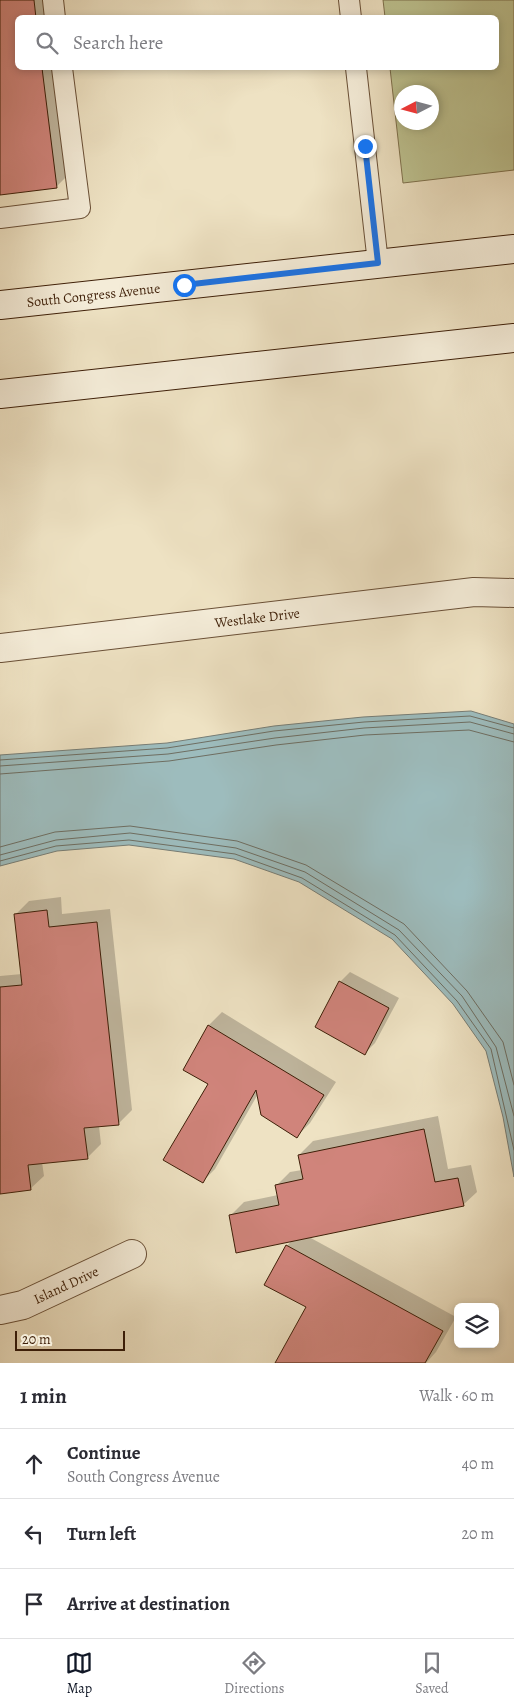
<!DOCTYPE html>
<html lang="en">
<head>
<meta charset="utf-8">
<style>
	body { margin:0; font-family:Alegreya,serif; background:#f2f2f3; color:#2b2b33 }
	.controls { position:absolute; right:15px; bottom:15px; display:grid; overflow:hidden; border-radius:8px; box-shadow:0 2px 8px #0003 }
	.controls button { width:45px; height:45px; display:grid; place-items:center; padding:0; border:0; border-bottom:1px solid #e1e1e2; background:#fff; color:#2b2b33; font:25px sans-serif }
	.compass { position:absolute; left:394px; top:85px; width:45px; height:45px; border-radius:50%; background:#fff; box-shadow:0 2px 8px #0003; rotate:264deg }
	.scale { position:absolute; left:15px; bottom:12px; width:110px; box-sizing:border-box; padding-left:5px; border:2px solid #3e1f08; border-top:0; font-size:14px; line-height:18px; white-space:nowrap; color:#3e1f08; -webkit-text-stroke:4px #f4ecd8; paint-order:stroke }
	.stop { position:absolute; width:15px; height:15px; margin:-11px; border:4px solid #1a73e8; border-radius:50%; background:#fff }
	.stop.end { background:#1a73e8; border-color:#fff; box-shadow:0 1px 5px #0008 }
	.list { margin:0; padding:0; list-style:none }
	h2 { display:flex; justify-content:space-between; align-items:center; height:65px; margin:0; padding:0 20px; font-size:21px }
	h2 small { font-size:16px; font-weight:400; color:#7c7c81 }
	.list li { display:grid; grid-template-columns:32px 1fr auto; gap:15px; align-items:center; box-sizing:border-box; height:70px; padding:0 20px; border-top:1px solid #e1e1e2 }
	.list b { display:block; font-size:19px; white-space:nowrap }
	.list p { margin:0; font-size:16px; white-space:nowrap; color:#7c7c81 }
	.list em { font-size:16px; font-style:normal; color:#7c7c81 }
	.icon { flex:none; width:28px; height:28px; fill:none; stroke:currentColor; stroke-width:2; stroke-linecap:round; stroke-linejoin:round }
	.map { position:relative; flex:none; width:514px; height:1363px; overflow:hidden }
	.search { position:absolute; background:#fff; box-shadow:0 2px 8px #0003; left:15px; right:15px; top:15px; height:55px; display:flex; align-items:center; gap:12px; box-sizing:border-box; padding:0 18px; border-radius:8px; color:#7c7c81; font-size:19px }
	.sheet { height:275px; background:#fff }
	nav { display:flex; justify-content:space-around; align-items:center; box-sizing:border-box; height:70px; border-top:1px solid #e1e1e2; background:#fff; font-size:14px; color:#7c7c81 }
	nav a { display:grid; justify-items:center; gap:2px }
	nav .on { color:#111827 }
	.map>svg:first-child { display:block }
	.green { fill:#bdc290; stroke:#7e704c; fill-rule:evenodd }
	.water { fill:#9dbcbd; stroke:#777d75 }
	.shadow { fill:#0003 }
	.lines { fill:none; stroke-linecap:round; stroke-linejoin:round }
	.shore { stroke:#6e6e62; stroke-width:1 }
	.building { fill:#d0847b; stroke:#3e1f08 }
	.service-casing { stroke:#6a5037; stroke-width:22 }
	.minor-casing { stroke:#6a5037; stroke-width:30 }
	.secondary-casing { stroke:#3e1f08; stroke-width:30 }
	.service { stroke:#f4ecd8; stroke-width:20 }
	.minor { stroke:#f4ecd8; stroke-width:28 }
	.secondary { stroke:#f4ecd8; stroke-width:28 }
	.route { stroke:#1a73e8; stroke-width:6 }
	.labels { text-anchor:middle; stroke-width:4.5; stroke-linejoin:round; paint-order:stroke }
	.street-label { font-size:14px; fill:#3e1f08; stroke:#f4ecd8 }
</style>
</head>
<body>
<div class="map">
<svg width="514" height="1363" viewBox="0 0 514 1363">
	<rect width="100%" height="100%" fill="#eee2c3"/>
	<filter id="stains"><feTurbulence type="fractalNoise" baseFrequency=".004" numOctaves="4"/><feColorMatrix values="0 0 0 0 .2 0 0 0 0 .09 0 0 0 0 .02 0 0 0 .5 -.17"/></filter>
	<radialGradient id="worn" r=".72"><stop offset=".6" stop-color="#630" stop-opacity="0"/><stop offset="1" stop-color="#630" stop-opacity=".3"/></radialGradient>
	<!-- green -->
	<path class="green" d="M383 0H514V170L403 183 390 68H496V18L385 17ZM402 92H432V122H402Z"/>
	<!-- water -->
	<path class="water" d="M471 711 514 724V1177L503 1117 486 1051 453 1004 392 939 299 882 234 859 129 845 57 851 0 866V755L167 743 274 726 363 717Z"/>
	<!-- shadow -->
	<g class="shadow">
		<path d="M0 0H51L53 18H18V68H59L72 171 57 186 0 194Z"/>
		<path d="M61 897 62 914 110 909 132 1110 118 1124 99 1126 101 1144 87 1158 42 1162 44 1176 30 1189 0 1192V976L22 974 15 915 29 901Z"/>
		<path d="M350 972 399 998 375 1043 365 1053 340 982Z"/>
		<path d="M222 1012 336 1082 310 1123 297 1136 258 1094 215 1169 202 1182 209 1083 184 1069 209 1025Z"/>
		<path d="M438 1116 448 1169 471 1165 477 1192 463 1205 309 1237 456 1317 436 1352 426 1363H277L308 1306 287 1246 292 1240 230 1216 244 1202 278 1195 276 1186 290 1172 302 1170 299 1155 313 1141Z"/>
	</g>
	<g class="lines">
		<!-- shore -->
		<g class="shore">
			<path d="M0 760 167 748 274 731 364 722 470 716 514 728"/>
			<path d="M0 766 168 754 275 738 364 728 470 722 514 734"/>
			<path d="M0 774 169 761 276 745 365 735 469 730 514 742"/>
			<path d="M0 847 55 832 130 826 237 841 306 865 404 924 467 991 503 1042 514 1085"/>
			<path d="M0 855 56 840 130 833 236 848 305 872 399 930 462 996 496 1047 514 1116"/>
			<path d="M0 861 56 846 129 840 235 854 302 878 395 935 457 1001 491 1049 514 1150"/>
		</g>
	</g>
	<!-- building -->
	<g class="building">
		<path d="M0 0H34L36 18H18V68H42L57 188 0 195Z"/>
		<path d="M47 910 49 927 97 922 119 1125 84 1128 88 1159 28 1165 31 1190 0 1194V987L22 985 14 914Z"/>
		<path d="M339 981 389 1008 365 1055 315 1027Z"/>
		<path d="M208 1025 324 1095 297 1138 261 1115 256 1090 203 1183 163 1160 208 1084 183 1070Z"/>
		<path d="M424 1129 435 1182 458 1178 464 1206 236 1253 229 1215 279 1205 275 1185 303 1179 298 1155Z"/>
		<path d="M286 1245 443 1331 425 1363H275L306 1307 264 1285Z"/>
	</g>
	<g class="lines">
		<defs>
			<g id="service">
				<path d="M53 0 55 18"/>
				<path d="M349 0 351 18"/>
				<path d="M356 68 378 263"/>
				<path d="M0 218 80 208 62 68"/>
			</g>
			<g id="minor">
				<path id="s1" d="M0 648 474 592 514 593"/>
				<path id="s2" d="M0 1310 23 1305 132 1254"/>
			</g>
			<g id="secondary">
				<path id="s3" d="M0 305 514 249"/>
				<path d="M0 394 514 338"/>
			</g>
		</defs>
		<!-- service casing -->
		<use href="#service" class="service-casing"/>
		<!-- minor casing -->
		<use href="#minor" class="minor-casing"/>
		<!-- secondary casing -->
		<use href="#secondary" class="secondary-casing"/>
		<!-- service -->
		<use href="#service" class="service"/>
		<!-- minor -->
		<use href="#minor" class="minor"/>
		<!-- secondary -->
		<use href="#secondary" class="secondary"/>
	</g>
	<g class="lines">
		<!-- route -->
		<path class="route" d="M184 285 378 263 365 146"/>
	</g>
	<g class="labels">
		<!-- street labels -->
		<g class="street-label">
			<text dy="5" stroke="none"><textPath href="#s3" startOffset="94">South Congress Avenue</textPath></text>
			<text dy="5" stroke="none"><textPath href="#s1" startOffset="259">Westlake Drive</textPath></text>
			<text dy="5" stroke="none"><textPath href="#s2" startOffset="71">Island Drive</textPath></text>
		</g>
	</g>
	<rect width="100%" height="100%" filter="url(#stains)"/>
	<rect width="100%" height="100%" fill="url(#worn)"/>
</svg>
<div class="controls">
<button><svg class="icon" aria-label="layers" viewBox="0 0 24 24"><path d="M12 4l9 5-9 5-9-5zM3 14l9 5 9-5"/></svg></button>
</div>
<svg class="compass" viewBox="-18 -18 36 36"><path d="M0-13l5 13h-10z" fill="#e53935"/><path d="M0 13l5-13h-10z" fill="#7c7c81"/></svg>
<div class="scale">20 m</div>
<div class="stop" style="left:184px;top:285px"></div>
<div class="stop end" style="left:365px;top:146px"></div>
<div class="search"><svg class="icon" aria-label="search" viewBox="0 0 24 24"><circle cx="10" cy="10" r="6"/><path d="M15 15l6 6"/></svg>Search here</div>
</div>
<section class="sheet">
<h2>1 min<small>Walk · 60 m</small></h2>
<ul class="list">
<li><svg class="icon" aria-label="ahead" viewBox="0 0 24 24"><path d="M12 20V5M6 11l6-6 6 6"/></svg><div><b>Continue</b><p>South Congress Avenue</p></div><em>40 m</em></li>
<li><svg class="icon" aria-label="left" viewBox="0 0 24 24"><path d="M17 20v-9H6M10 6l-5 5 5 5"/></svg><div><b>Turn left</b></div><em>20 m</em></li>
<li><svg class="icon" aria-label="arrive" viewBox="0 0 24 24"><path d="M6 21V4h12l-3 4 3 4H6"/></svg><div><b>Arrive at destination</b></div></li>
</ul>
</section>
<nav>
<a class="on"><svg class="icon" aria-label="map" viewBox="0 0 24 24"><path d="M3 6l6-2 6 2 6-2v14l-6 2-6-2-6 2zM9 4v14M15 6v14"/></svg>Map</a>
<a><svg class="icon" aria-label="directions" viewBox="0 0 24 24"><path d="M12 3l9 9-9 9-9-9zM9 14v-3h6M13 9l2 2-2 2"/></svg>Directions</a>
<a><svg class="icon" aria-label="saved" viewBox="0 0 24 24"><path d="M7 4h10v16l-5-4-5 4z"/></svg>Saved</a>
</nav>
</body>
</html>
